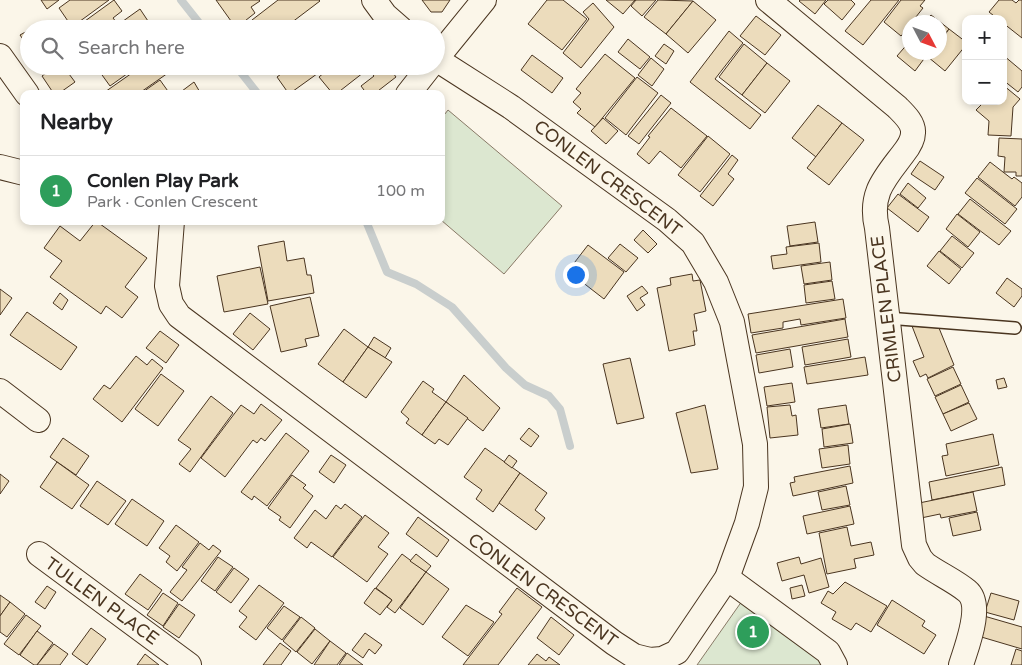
<!DOCTYPE html>
<html lang="en">
<head>
<meta charset="utf-8">
<style>
	body { margin:0; font-family:"Varela Round",sans-serif; background:#f6f6f6; color:#202124 }
	.controls { position:absolute; right:15px; top:15px; display:grid; overflow:hidden; border-radius:10px; box-shadow:0 2px 8px #0003 }
	.controls button { width:45px; height:45px; display:grid; place-items:center; padding:0; border:0; border-bottom:1px solid #e0e0e0; background:#fff; color:#202124; font:25px sans-serif }
	.compass { position:absolute; left:902px; top:15px; width:45px; height:45px; border-radius:50%; background:#fff; box-shadow:0 2px 8px #0003; rotate:131deg }
	.you { position:absolute; left:575px; top:274px; width:18px; height:18px; margin:-12px; border:4px solid #fff; border-radius:50%; background:#1a73e8; box-shadow:0 0 0 8px #1a73e833 }
	.badge { display:grid; place-items:center; width:32px; height:32px; border-radius:50%; background:#2563eb; color:#fff; font-size:16px; font-weight:700 }
	.pin { position:absolute; translate:-50% -50%; border:2px solid #fff; box-shadow:0 1px 5px #0006 }
	.list { margin:0; padding:0; list-style:none }
	h2 { display:flex; justify-content:space-between; align-items:center; height:65px; margin:0; padding:0 20px; font-size:21px }
	h2 small { font-size:16px; font-weight:400; color:#757577 }
	.list li { display:grid; grid-template-columns:32px 1fr auto; gap:15px; align-items:center; box-sizing:border-box; height:70px; padding:0 20px; border-top:1px solid #e0e0e0 }
	.list b { display:block; font-size:19px; white-space:nowrap }
	.list p { margin:0; font-size:16px; white-space:nowrap; color:#757577 }
	.list em { font-size:16px; font-style:normal; color:#757577 }
	.icon { flex:none; width:28px; height:28px; fill:none; stroke:currentColor; stroke-width:2; stroke-linecap:round; stroke-linejoin:round }
	.map { position:relative; flex:none; width:1022px; height:665px; overflow:hidden }
	.search { position:absolute; background:#fff; box-shadow:0 2px 8px #0003; left:20px; top:20px; width:425px; height:55px; display:flex; align-items:center; gap:12px; box-sizing:border-box; padding:0 18px; border-radius:28px; color:#757577; font-size:19px }
	.panel { position:absolute; background:#fff; box-shadow:0 2px 8px #0003; left:20px; top:90px; width:425px; height:135px; border-radius:10px }
	.map>svg:first-child { display:block }
	.green { fill:#dce7d0; stroke:#887966 }
	.lines { fill:none; stroke-linecap:round; stroke-linejoin:round }
	.stream { stroke:#c9cecd; stroke-width:8 }
	.building { fill:#ecdcbc; stroke:#4a3520 }
	.lane-casing { stroke:#4a3520; stroke-width:14 }
	.street-casing { stroke:#4a3520; stroke-width:26 }
	.lane { stroke:#fbf6e9; stroke-width:11 }
	.street { stroke:#fbf6e9; stroke-width:24 }
	.labels { text-anchor:middle; stroke-width:4; stroke-linejoin:round; paint-order:stroke }
	.street-label { font-size:18px; fill:#4a3520; stroke:#fbf6e9 }
</style>
</head>
<body>
<div class="map">
<svg width="1022" height="665" viewBox="0 0 1022 665">
	<rect width="100%" height="100%" fill="#fbf6e9"/>
	<!-- green -->
	<g class="green">
		<path d="M448 110 562 206 504 274 441 220V119Z"/>
		<path d="M742 601 827 665H697Z"/>
	</g>
	<g class="lines">
		<!-- stream -->
		<g class="stream">
			<path d="M181 0 204 29"/>
			<path d="M236 66 258 94"/>
			<path d="M366 221 387 272 416 284 452 307 506 368 525 385 549 396 560 409 570 446"/>
		</g>
	</g>
	<!-- building -->
	<g class="building">
		<path d="M41 0H59L47 9Z"/>
		<path d="M70 0H109L72 27 59 8Z"/>
		<path d="M114 0 122 11 113 18 117 23 109 29H74Z"/>
		<path d="M216 0H259L260 1 251 7 255 13 236 28Z"/>
		<path d="M278 0H319L320 1 283 29H258L252 20Z"/>
		<path d="M422 0H450L442 12H431Z"/>
		<path d="M547 0H563L587 19 562 50 528 24Z"/>
		<path d="M606 0H635L623 14Z"/>
		<path d="M636 0H656L642 16 631 6Z"/>
		<path d="M658 0 693 1 666 34 644 17Z"/>
		<path d="M800 0H826L815 14 799 1Z"/>
		<path d="M828 0H851L855 4 842 20 824 4Z"/>
		<path d="M871 0H899L863 45 845 31Z"/>
		<path d="M901 0H925L920 6 923 8 912 22H910V26L901 36 884 22Z"/>
		<path d="M999 0H1012L1016 3 1019 0H1022V38L1003 23V19H998L989 12Z"/>
		<path d="M693 1 716 20 688 53 666 34Z"/>
		<path d="M593 3 614 27 581 68 563 53 589 19 583 12Z"/>
		<path d="M140 9 152 27 149 29H112Z"/>
		<path d="M931 15 949 29 940 40V22H924Z"/>
		<path d="M756 16 781 35 765 55 740 36Z"/>
		<path d="M949 29 966 42V45L945 71 928 57 931 52H940V42Z"/>
		<path d="M29 30V48L20 35Z"/>
		<path d="M729 31 743 43 715 79 761 115 750 129 690 82Z"/>
		<path d="M628 39 650 57 640 69 618 52Z"/>
		<path d="M910 41V52H929L915 71 897 56Z"/>
		<path d="M664 44 674 51 666 64 655 56Z"/>
		<path d="M744 44 767 63 742 95 719 77Z"/>
		<path d="M605 54 635 78 595 127 577 113 581 109 573 102 581 93 576 89Z"/>
		<path d="M532 55 563 78 552 93 521 70Z"/>
		<path d="M1003 55 1022 71V87L1018 92 1003 80Z"/>
		<path d="M651 58 664 69 652 86 638 75Z"/>
		<path d="M767 63 790 81 765 113 742 95Z"/>
		<path d="M56 66H63L75 82 58 94H54L42 76Z"/>
		<path d="M99 66H138L110 86 97 68Z"/>
		<path d="M142 66H178L138 94H102Z"/>
		<path d="M292 66H328L289 94 277 77Z"/>
		<path d="M332 66H388L396 77 374 94H367L361 86 374 76 368 69 336 94H333L319 77Z"/>
		<path d="M637 77 658 93 626 135 605 118Z"/>
		<path d="M160 80 170 94H140Z"/>
		<path d="M194 82 201 94H178Z"/>
		<path d="M1003 85 1020 99 1013 107 1011 136 988 135 989 121 976 110 982 104 979 101H1003Z"/>
		<path d="M661 95 671 103 639 144 628 136Z"/>
		<path d="M818 105 842 123 816 157 792 138Z"/>
		<path d="M671 108 707 136 681 168 660 151 649 164 637 154 650 137 648 136Z"/>
		<path d="M603 118 618 131 606 144 591 131Z"/>
		<path d="M842 123 864 140 829 185 807 168Z"/>
		<path d="M708 136 730 154 700 192 678 175Z"/>
		<path d="M999 138 1022 139V176H1016V172H1004L1005 157 998 156Z"/>
		<path d="M732 155 738 160 728 174 734 179 713 206 700 196Z"/>
		<path d="M920 161 944 177 935 190 911 174Z"/>
		<path d="M990 162 1012 179 1014 177 1022 183V197L1015 206 978 177Z"/>
		<path d="M977 178 1017 209 1005 224 965 193Z"/>
		<path d="M908 183 926 198 918 208 900 194Z"/>
		<path d="M898 194 929 217 918 232 887 208Z"/>
		<path d="M970 199 1011 231 999 245 958 214Z"/>
		<path d="M957 214 980 232 968 247 946 229Z"/>
		<path d="M96 221 147 258 125 287 138 297 122 318 106 306 101 314 50 277 62 261 44 248 60 226 80 241Z"/>
		<path d="M815 222 818 242 790 246 787 226Z"/>
		<path d="M643 230 657 244 648 253 634 240Z"/>
		<path d="M952 236 974 253 962 268 940 251Z"/>
		<path d="M284 241 287 261 304 258 307 275H311L314 293 268 301 258 246Z"/>
		<path d="M819 243 821 262 773 269 771 256 787 254 786 247Z"/>
		<path d="M620 244 638 258 626 272 608 258Z"/>
		<path d="M588 245 624 272 604 299 568 271Z"/>
		<path d="M939 251 961 269 949 284 927 266Z"/>
		<path d="M830 262 832 280 804 284 801 266Z"/>
		<path d="M260 267 268 304 224 312 217 276Z"/>
		<path d="M692 274 693 281 700 280 706 311 694 314 697 331H693L695 345 669 351 657 288 671 285 670 278Z"/>
		<path d="M1007 278 1022 289V296L1014 307 996 293Z"/>
		<path d="M832 281 835 299 806 303 804 285Z"/>
		<path d="M642 286 648 293 640 298 645 305 637 311 627 296Z"/>
		<path d="M0 289 12 298 0 315Z"/>
		<path d="M60 293 68 300 62 310 53 303Z"/>
		<path d="M310 297 319 336 305 339 307 346 281 352 270 306Z"/>
		<path d="M843 299 846 318 801 325 800 319 783 322V328L751 333 748 314Z"/>
		<path d="M27 312 77 347 61 370 10 335Z"/>
		<path d="M250 313 270 329 253 350 233 334Z"/>
		<path d="M845 319 848 337 756 353 752 335Z"/>
		<path d="M912 326 939 328 954 365 928 378 926 374 920 377 913 361 924 357Z"/>
		<path d="M344 329 368 347 343 382 318 364Z"/>
		<path d="M160 331 179 345 166 363 146 348Z"/>
		<path d="M374 337 391 348 385 358 368 347Z"/>
		<path d="M848 339 851 357 805 365 802 347Z"/>
		<path d="M368 347 392 362 366 398 343 382Z"/>
		<path d="M790 349 793 367 759 373 756 355Z"/>
		<path d="M136 356 147 365 152 359 163 368 122 422 93 399 104 385 110 389Z"/>
		<path d="M865 357 868 375 807 384 804 367Z"/>
		<path d="M630 358 644 418 617 424 603 364Z"/>
		<path d="M953 367 961 384 935 396 927 379Z"/>
		<path d="M161 374 184 391 158 426 135 409Z"/>
		<path d="M464 375 500 408 483 431 446 402Z"/>
		<path d="M1004 378 1007 387 998 389 996 380Z"/>
		<path d="M423 381 434 389 432 392 446 402 422 435 406 423 409 419 401 412Z"/>
		<path d="M792 383 795 402 767 406 764 387Z"/>
		<path d="M961 385 969 402 943 414 935 397Z"/>
		<path d="M211 396 233 413 190 472 179 464 191 449 178 440Z"/>
		<path d="M446 402 468 418 448 445 439 439 435 444 422 435Z"/>
		<path d="M969 403 977 419 951 431 943 414Z"/>
		<path d="M261 404 282 420 265 441 261 438 257 443 253 440 225 477 201 458 241 405 254 414Z"/>
		<path d="M705 405 718 469 691 473 676 413Z"/>
		<path d="M790 405 792 416 796 415 798 435 770 438 767 407Z"/>
		<path d="M846 405 849 424 821 428 818 409Z"/>
		<path d="M850 424 853 443 824 447 822 429Z"/>
		<path d="M529 428 539 436 531 447 520 439Z"/>
		<path d="M286 433 309 451 267 506 254 496 252 500 241 492Z"/>
		<path d="M993 434 999 465 946 476 942 456 948 455 946 444Z"/>
		<path d="M63 438 89 456 76 475 50 457Z"/>
		<path d="M848 445 850 464 822 468 819 449Z"/>
		<path d="M485 448 520 473 493 512 476 499 482 490 464 477Z"/>
		<path d="M331 455 346 465 334 483 319 472Z"/>
		<path d="M509 455 517 461 512 468 504 462Z"/>
		<path d="M57 462 89 485 72 509 40 487Z"/>
		<path d="M850 466 853 483 793 496 790 483 795 482 794 477Z"/>
		<path d="M1002 467 1005 485 932 500 929 482Z"/>
		<path d="M520 473 547 493 535 510 545 518 536 530 499 503Z"/>
		<path d="M0 474 9 481 0 494Z"/>
		<path d="M292 475 306 485 303 488 313 496 290 528 279 520 281 517 268 508Z"/>
		<path d="M97 481 126 501 108 525 80 506Z"/>
		<path d="M846 486 850 505 822 510 818 492Z"/>
		<path d="M973 492 977 511 941 518 940 514 921 518 919 503Z"/>
		<path d="M132 499 164 521 147 546 115 524Z"/>
		<path d="M345 504 362 517 332 557 311 542 307 548 294 538 315 510 326 519 336 505 341 509Z"/>
		<path d="M850 506 854 524 807 534 803 516Z"/>
		<path d="M977 512 981 530 953 536 949 518Z"/>
		<path d="M365 515 389 533 378 547 388 554 367 582 333 557Z"/>
		<path d="M418 517 449 540 437 557 406 534Z"/>
		<path d="M176 525 199 542 177 571 166 562 170 556 159 548Z"/>
		<path d="M847 527 851 546 871 542 874 555 854 559 856 568 827 574 819 533Z"/>
		<path d="M200 543 209 550 213 545 221 551 182 601 170 592 187 570 182 567Z"/>
		<path d="M402 554 426 572 395 613 387 607 392 600 376 588Z"/>
		<path d="M416 554 431 566 426 572 410 561Z"/>
		<path d="M218 557 233 567 215 591 201 581Z"/>
		<path d="M799 557 801 564 821 558 829 587 809 593 804 575 782 581 777 563Z"/>
		<path d="M234 568 249 579 231 603 216 592Z"/>
		<path d="M426 572 449 589 423 625 400 608Z"/>
		<path d="M140 574 162 590 148 610 125 594Z"/>
		<path d="M845 582 887 606 871 632 856 623 851 630 832 619 836 612 821 603 828 591 833 594Z"/>
		<path d="M259 585 284 603 256 640 239 627 247 617 239 611Z"/>
		<path d="M802 585 805 596 792 599 790 588Z"/>
		<path d="M47 586 56 592 45 609 35 602Z"/>
		<path d="M375 588 392 600 380 615 364 603Z"/>
		<path d="M517 588 542 607 498 665H463L502 614 499 612Z"/>
		<path d="M163 593 178 603 163 626 147 615Z"/>
		<path d="M991 593 1019 601 1014 620 985 612Z"/>
		<path d="M0 595 10 602 0 616Z"/>
		<path d="M892 600 925 621 922 626 936 635 924 654 877 625Z"/>
		<path d="M10 602 25 614 7 637 0 632V616Z"/>
		<path d="M179 604 195 615 179 638 163 627Z"/>
		<path d="M466 605 494 622 468 656 442 637Z"/>
		<path d="M284 606 300 617 282 640 267 628Z"/>
		<path d="M26 615 41 626 19 655 4 644Z"/>
		<path d="M984 616 1022 627V649L978 636Z"/>
		<path d="M301 617 315 628 296 652 283 641Z"/>
		<path d="M551 617 574 635 559 655 537 638Z"/>
		<path d="M91 628 106 639 87 665 72 654Z"/>
		<path d="M315 629 330 641 312 664 297 652Z"/>
		<path d="M37 631 53 643 37 665H34L20 655Z"/>
		<path d="M365 633 382 645 375 654 369 649 363 658 352 650Z"/>
		<path d="M330 641 346 653 337 665H314Z"/>
		<path d="M280 643 291 651 281 665H263Z"/>
		<path d="M54 644 68 654 60 665H37Z"/>
		<path d="M1016 649 1022 651V665H1011Z"/>
		<path d="M347 653 363 665H339Z"/>
		<path d="M145 654 159 665H137Z"/>
		<path d="M537 654 546 661 549 657 560 665H528Z"/>
	</g>
	<g class="lines">
		<defs>
			<path id="lane" d="M887 318 1015 328"/>
			<g id="street">
				<path d="M374 0 385 15 401 29"/>
				<path d="M768 0 897 107C904 114 914 123 913 133 913 140 907 149 903 154 884 179 869 194 877 228L914 545 920 558 925 564C939 574 955 581 967 591 984 605 966 648 961 665"/>
				<path d="M0 56 27 94"/>
				<path d="M436 59 484 0"/>
				<path d="M408 94 430 66"/>
				<path d="M0 167 24 173"/>
				<path d="M172 221 167 286 171 304 179 316 614 643 634 656 650 660 662 659 677 652 727 578 747 523 756 487 755 444 732 322 716 282 693 243 667 220 511 107 436 59"/>
				<path d="M0 391 38 420"/>
				<path d="M39 554 189 665"/>
				<path d="M727 578 828 652 835 665"/>
			</g>
		</defs>
		<!-- lane casing -->
		<use href="#lane" class="lane-casing"/>
		<!-- street casing -->
		<use href="#street" class="street-casing"/>
		<!-- lane -->
		<use href="#lane" class="lane"/>
		<!-- street -->
		<use href="#street" class="street"/>
	</g>
	<g class="labels">
		<!-- street labels -->
		<g class="street-label">
			<text transform="translate(608 178) rotate(37)" y="6">CONLEN CRESCENT</text>
			<text transform="translate(886 309) rotate(-97)" y="6">CRIMLEN PLACE</text>
			<text transform="translate(543 590) rotate(36)" y="6">CONLEN CRESCENT</text>
			<text transform="translate(102 601) rotate(36)" y="6">TULLEN PLACE</text>
		</g>
	</g>
</svg>
<div class="controls">
<button>+</button>
<button>−</button>
</div>
<svg class="compass" viewBox="-18 -18 36 36"><path d="M0-13l5 13h-10z" fill="#e53935"/><path d="M0 13l5-13h-10z" fill="#757577"/></svg>
<div class="you"></div>
<div class="pin badge" style="left:753px;top:632px;background:#2e9e5b">1</div>
<div class="search"><svg class="icon" aria-label="search" viewBox="0 0 24 24"><circle cx="10" cy="10" r="6"/><path d="M15 15l6 6"/></svg>Search here</div>
<section class="panel">
<h2>Nearby<small></small></h2>
<ul class="list">
<li><span class="badge" style="background:#2e9e5b">1</span><div><b>Conlen Play Park</b><p>Park · Conlen Crescent</p></div><em>100 m</em></li>
</ul>
</section>
</div>
</body>
</html>
